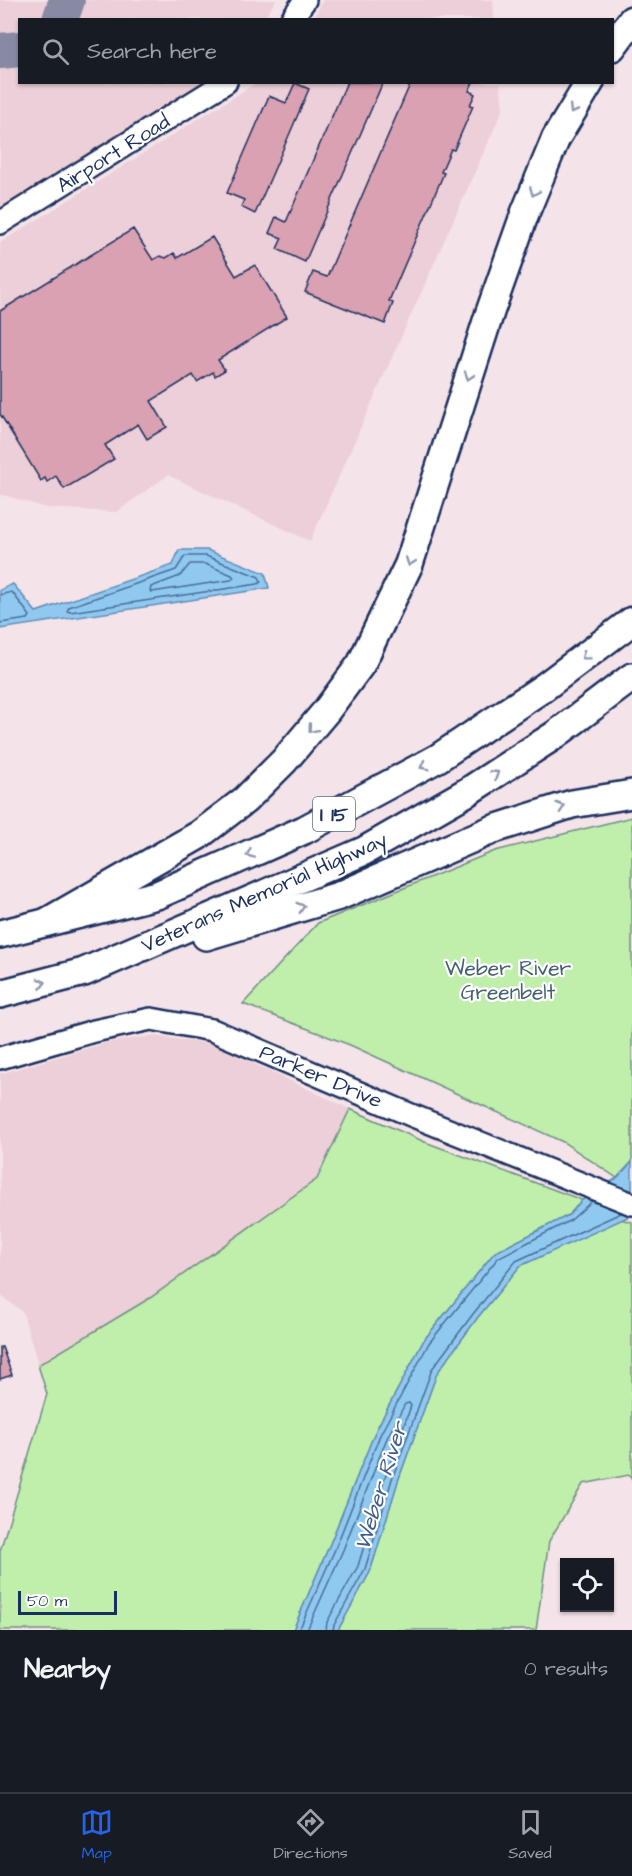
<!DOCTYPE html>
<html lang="en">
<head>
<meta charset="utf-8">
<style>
	body { margin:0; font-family:"Architects Daughter",sans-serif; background:#20242c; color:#f1f3f6 }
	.controls { position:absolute; right:18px; bottom:18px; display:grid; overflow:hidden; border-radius:0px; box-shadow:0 2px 4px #0004 }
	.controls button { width:54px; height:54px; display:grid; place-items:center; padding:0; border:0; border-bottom:2px solid #363941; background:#171b24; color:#f1f3f6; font:30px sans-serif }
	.scale { position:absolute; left:18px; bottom:15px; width:99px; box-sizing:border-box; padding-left:6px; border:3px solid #1b2f5e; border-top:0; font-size:16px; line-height:21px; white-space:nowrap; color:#1b2f5e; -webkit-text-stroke:4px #fff; paint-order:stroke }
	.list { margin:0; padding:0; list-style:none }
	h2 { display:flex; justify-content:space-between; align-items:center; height:78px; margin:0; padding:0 24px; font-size:26px }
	h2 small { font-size:20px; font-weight:400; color:#9ea1a6 }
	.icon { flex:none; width:33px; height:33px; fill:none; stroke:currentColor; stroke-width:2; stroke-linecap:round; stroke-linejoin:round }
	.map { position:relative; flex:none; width:632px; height:1630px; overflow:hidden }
	.search { position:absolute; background:#171b24; box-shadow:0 2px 4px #0004; left:18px; right:18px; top:18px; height:66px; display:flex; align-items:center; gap:15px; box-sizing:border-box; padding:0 21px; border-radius:0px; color:#9ea1a6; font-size:22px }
	.sheet { height:162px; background:#171b24 }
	nav { display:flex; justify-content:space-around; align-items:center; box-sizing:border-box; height:84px; border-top:2px solid #363941; background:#171b24; font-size:16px; color:#9ea1a6 }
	nav a { display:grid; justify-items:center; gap:3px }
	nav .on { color:#2563eb }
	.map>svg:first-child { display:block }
	.built { fill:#eccfd8 }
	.green { fill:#c0eeab; stroke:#6e8e84; stroke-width:1.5 }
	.water { fill:#90c9f0; stroke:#618bb6; stroke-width:1.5 }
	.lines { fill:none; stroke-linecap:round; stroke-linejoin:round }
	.shore { stroke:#4a6d98; stroke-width:1.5 }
	.taxiway { stroke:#8889a3; stroke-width:36 }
	.building { fill:#d9a1b2; stroke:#1b2f5e; stroke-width:1.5 }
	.secondary-casing { stroke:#1b2f5e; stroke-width:26 }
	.highway-casing { stroke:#1b2f5e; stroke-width:32 }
	.secondary { stroke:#fff; stroke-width:21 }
	.highway { stroke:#fff; stroke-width:27 }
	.oneway { stroke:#8d97ae }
	.labels { text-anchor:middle; stroke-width:4.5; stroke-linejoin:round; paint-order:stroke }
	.shield { fill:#fff; stroke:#5f6d8e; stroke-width:1.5 }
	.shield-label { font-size:20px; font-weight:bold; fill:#1b2f5e }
	.street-label { font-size:21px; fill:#1b2f5e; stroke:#fff }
	.park-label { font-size:21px; fill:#445f71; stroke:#fff }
	.water-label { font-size:22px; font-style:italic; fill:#3e5d8a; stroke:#fff }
</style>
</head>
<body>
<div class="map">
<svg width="632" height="1630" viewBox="0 0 632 1630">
	<rect width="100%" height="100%" fill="#f4e3e8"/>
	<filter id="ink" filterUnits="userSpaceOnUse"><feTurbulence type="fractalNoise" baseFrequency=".0167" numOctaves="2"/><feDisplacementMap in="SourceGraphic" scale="12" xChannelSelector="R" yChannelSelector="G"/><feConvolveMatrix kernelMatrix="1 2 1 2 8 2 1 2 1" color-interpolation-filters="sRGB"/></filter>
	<g filter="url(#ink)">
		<!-- built -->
		<g class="built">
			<path d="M0 0H276L264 19 20 20V82L202 83 0 207Z"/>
			<path d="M323 0H493L494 19H314Z"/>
			<path d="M256 83H500L503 109 310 541 168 475 116 512 47 508 0 494V243Z"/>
			<path d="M151 1036 212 1044 350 1109 317 1179 150 1303 38 1365 23 1312 0 1295V1074L106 1043Z"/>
		</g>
		<!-- green -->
		<g class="green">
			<path d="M632 817V1162L617 1178 563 1142 350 1045 243 1004 318 923 495 851Z"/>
			<path d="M350 1109 425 1142 582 1200 569 1215 494 1253 424 1340 375 1432 330 1544 293 1630H0V1551L47 1394 38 1365 150 1298 317 1179Z"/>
			<path d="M620 1219 632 1222V1480L629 1475 583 1484 549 1541 536 1630H338L370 1572 398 1481 437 1373 478 1317 520 1266Z"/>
		</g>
		<!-- water -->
		<g class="water">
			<path d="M179 550H207L265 573 269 588 0 629V590L13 584 36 612 173 565Z"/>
			<path d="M632 1162V1215L520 1266 478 1317 437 1373 398 1481 370 1572 338 1630H293L330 1544 375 1432 424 1340 494 1253 569 1215 582 1200 617 1178Z"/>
		</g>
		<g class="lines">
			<!-- shore -->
			<g class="shore">
				<path d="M185 556H206L259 577 261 582 258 584 70 612 67 611 69 607 176 570Z"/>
				<path d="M190 564H205L232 575 234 578 231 580 152 592 150 591 151 587 180 576Z"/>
				<path d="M0 595 12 592 30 616 28 619 0 623"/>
				<path d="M299 1630 336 1547 380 1435 429 1343 498 1258 571 1220 592 1201"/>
				<path d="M307 1630 343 1550 387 1438 405 1404 409 1403 411 1406 385 1477 358 1566 327 1622 326 1630"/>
				<path d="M333 1630 334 1625 365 1569 392 1479 432 1369 473 1314 516 1261 621 1213"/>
			</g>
			<!-- taxiway -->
			<g class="taxiway">
				<path d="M60 20 67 0"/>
				<path d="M0 51 20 49"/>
			</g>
		</g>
		<!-- building -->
		<g class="building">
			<path d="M347 82H383L305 262 277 249 282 238 269 233 276 217 286 222Z"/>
			<path d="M411 82H473L469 91 475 94 470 105 473 106 454 150 451 149 441 172 444 173 389 301 393 303 385 324 305 292 313 272 327 277Z"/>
			<path d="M295 83 309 89 255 214 241 207 244 200 227 193 269 96 286 103Z"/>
			<path d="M133 229 153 260 160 256 166 258 174 253 177 258 212 237 236 276 255 265 287 317 218 360 225 370 215 376 213 372 197 382 193 375 151 401 167 427 147 439 138 424 105 445 114 459 64 489 56 476 47 482 45 478 41 481 0 414V311Z"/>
			<path d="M0 1347H2L12 1375 0 1379Z"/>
		</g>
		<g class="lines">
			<defs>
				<g id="secondary">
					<path d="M291 20 305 0"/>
					<path d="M0 223 226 82"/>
					<path d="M0 1058 94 1031 151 1019 212 1030 411 1115 632 1204"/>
				</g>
				<g id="highway">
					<path d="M612 47 632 20"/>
					<path d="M47 922 199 835 245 800 284 761 327 710 361 664 409 564 490 312 525 213 556 138 590 82"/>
					<path d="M0 934 157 895 304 830 438 758 543 688 632 621"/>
					<path d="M206 936 339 896 494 829 572 804 632 794"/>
					<path d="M0 994 84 972 364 851 467 792 555 735 632 677"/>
				</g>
			</defs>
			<!-- secondary casing -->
			<use href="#secondary" class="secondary-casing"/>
			<!-- highway casing -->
			<use href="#highway" class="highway-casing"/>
			<!-- secondary -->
			<use href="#secondary" class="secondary"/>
			<!-- highway -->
			<use href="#highway" class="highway"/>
		</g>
		<!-- one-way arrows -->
		<defs><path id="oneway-chevron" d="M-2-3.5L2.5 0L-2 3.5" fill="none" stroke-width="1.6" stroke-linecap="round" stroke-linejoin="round" transform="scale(1.5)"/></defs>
		<g class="oneway">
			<use href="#oneway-chevron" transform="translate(573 110) rotate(121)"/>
			<use href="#oneway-chevron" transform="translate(534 192) rotate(112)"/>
			<use href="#oneway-chevron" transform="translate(469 376) rotate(108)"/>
			<use href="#oneway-chevron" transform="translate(410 562) rotate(110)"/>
			<use href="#oneway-chevron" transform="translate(585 656) rotate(143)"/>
			<use href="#oneway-chevron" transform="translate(312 729) rotate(130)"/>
			<use href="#oneway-chevron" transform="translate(424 766) rotate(152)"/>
			<use href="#oneway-chevron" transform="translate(495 774) rotate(-33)"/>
			<use href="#oneway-chevron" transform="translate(561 807) rotate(-18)"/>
			<use href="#oneway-chevron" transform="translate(250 854) rotate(156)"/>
			<use href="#oneway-chevron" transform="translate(301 907) rotate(-17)"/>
			<use href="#oneway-chevron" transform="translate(42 983) rotate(-15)"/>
		</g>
	</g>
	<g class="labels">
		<!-- shield labels -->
		<rect class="shield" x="313" y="797" width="42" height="34" rx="4.5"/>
		<g class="shield-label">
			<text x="334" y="821">I 15</text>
		</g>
		<!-- street labels -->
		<g class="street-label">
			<text transform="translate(113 153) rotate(-32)" y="7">Airport Road</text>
			<text transform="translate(264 892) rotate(-24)" y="7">Veterans Memorial Highway</text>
			<text transform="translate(321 1076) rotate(23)" y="7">Parker Drive</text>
		</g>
		<!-- park labels -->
		<g class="park-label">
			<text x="508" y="975">Weber River<tspan x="508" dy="24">Greenbelt</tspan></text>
		</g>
		<!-- water labels -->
		<g class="water-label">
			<text transform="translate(380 1486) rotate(-73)" y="8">Weber River</text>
		</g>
	</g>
</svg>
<div class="controls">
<button><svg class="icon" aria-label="locate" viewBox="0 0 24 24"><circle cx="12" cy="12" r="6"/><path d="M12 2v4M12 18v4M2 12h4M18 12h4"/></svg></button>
</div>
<div class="scale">50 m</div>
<div class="search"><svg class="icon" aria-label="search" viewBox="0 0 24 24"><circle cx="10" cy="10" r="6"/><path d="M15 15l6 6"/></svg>Search here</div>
</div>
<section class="sheet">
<h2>Nearby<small>0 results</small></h2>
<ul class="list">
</ul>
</section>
<nav>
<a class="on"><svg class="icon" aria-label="map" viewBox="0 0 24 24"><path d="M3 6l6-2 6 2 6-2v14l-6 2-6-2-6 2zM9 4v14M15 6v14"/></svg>Map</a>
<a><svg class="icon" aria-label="directions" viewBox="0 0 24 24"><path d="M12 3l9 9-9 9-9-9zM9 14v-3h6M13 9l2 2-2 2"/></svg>Directions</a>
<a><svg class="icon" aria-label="saved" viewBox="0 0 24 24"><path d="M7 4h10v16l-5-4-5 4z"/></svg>Saved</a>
</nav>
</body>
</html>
